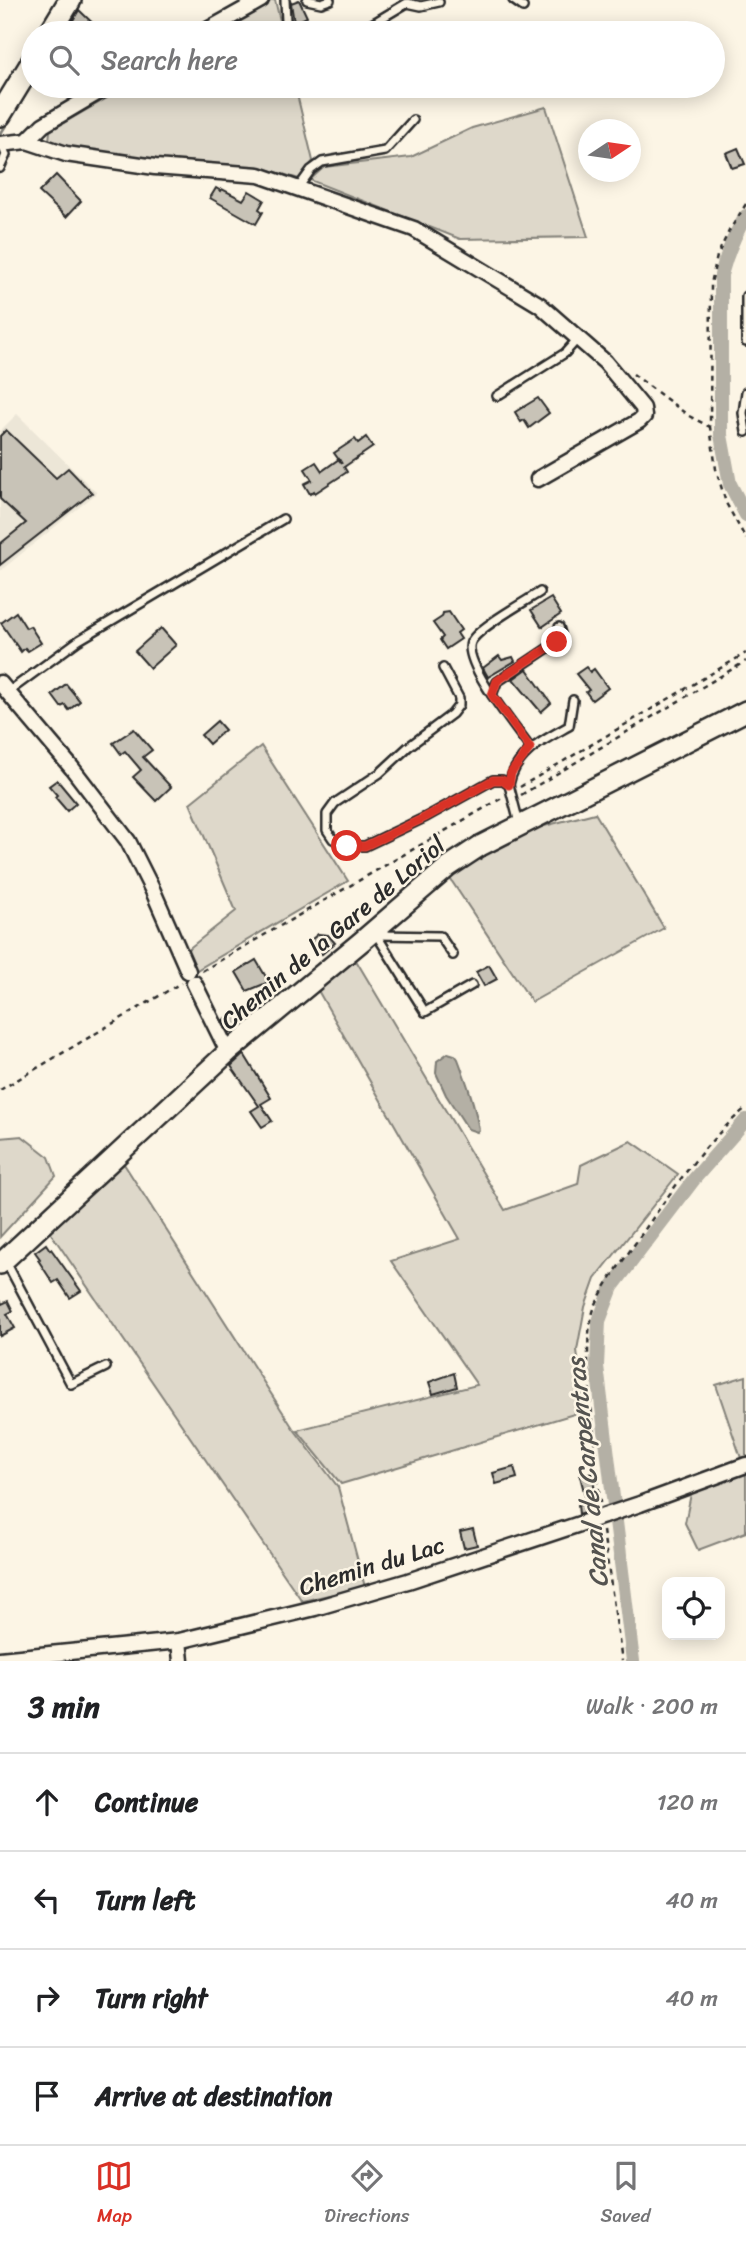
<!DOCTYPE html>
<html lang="en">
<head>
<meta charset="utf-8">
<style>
	body { margin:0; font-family:Sriracha,sans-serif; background:#f6f6f6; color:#202124 }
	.controls { position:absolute; right:21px; bottom:21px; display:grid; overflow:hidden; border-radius:14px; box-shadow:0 4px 18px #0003 }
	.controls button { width:63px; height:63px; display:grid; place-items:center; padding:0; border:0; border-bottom:2px solid #e0e0e0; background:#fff; color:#202124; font:35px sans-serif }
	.compass { position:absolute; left:578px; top:119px; width:63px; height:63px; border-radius:50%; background:#fff; box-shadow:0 4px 18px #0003; rotate:77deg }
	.stop { position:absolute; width:21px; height:21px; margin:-16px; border:5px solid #d93025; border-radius:50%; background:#fff }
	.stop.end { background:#d93025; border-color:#fff; box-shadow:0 2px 7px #0008 }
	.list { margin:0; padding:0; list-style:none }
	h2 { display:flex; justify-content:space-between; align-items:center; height:91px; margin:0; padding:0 28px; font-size:30px }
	h2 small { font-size:23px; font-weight:400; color:#757577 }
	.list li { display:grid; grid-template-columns:46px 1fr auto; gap:21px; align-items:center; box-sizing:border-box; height:98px; padding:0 28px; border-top:2px solid #e0e0e0 }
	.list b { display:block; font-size:26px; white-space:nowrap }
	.list em { font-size:23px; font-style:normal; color:#757577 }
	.icon { flex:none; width:38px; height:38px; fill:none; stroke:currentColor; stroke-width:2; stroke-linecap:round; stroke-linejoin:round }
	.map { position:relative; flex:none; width:746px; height:1661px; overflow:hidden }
	.search { position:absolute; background:#fff; box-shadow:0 4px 18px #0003; left:21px; right:21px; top:21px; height:77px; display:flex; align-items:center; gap:18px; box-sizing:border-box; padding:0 24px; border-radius:38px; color:#757577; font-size:26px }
	.sheet { height:483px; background:#fff }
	nav { display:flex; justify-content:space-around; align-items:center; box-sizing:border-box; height:98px; border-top:2px solid #e0e0e0; background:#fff; font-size:19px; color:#757577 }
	nav a { display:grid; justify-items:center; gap:4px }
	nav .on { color:#d93025 }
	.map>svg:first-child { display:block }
	.built { fill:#ece6d7 }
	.green { fill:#ded8ca; stroke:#84827a; stroke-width:2 }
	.water { fill:#b4b0a5; stroke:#7d7b74; stroke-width:2 }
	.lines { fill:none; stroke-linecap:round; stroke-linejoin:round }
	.stream { stroke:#7d7b74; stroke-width:3.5 }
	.canal { stroke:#b4b0a5; stroke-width:14 }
	.building { fill:#c8c3b7; stroke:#2b2b2b; stroke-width:2 }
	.lane-casing { stroke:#2b2b2b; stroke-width:12 }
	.street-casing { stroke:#2b2b2b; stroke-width:19 }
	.secondary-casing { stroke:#2b2b2b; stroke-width:24 }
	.primary-casing { stroke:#2b2b2b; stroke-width:26 }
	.path { stroke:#2b2b2b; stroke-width:2.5; stroke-dasharray:5 5; stroke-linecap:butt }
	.lane { stroke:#fcf5e5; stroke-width:7 }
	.street { stroke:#fcf5e5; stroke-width:14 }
	.secondary { stroke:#fcf5e5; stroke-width:19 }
	.primary { stroke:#fcf5e5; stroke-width:21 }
	.route { stroke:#d93025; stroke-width:9 }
	.labels { text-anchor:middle; stroke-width:5; stroke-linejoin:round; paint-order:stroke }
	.street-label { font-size:24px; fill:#2b2b2b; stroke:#fcf5e5 }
	.water-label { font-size:26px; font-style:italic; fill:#545350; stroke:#fcf5e5 }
</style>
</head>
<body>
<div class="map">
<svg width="746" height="1661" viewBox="0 0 746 1661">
	<rect width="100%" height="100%" fill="#fcf5e5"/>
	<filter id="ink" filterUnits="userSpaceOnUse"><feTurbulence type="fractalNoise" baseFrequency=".0143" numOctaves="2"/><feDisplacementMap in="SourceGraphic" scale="14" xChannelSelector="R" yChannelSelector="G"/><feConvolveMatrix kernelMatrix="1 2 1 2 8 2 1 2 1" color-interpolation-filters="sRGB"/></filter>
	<g filter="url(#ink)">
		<!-- built -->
		<path class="built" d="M17 414 97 493 0 571V431Z"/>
		<!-- green -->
		<g class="green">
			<path d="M272 0H275L283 33H216Z"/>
			<path d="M128 86H295L313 161 299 179 260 167 181 163 73 149 49 141 50 131Z"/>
			<path d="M546 107 588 237 460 239 310 180 324 167 411 157 472 128Z"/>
			<path d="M261 746 348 881 195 971 187 950 236 911 190 803Z"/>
			<path d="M595 813 664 928 532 1002 449 877 517 833Z"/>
			<path d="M354 957 505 1210 578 1184 581 1165 631 1141 678 1174 595 1279 585 1307 577 1350 584 1411 341 1484 297 1430 477 1385 391 1261 460 1239 316 987Z"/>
			<path d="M22 1136 49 1157 56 1176 0 1237V1138Z"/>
			<path d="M124 1164 293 1428 338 1487 365 1587 302 1601 50 1232Z"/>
			<path d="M746 1376V1460L742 1461 716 1385Z"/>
			<path d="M746 1470V1532L698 1550 685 1523 692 1489Z"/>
		</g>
		<!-- water -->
		<path class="water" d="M448 1053 455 1055 458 1059C467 1083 475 1105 479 1130L477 1132 468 1129 446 1095 436 1073 437 1061Z"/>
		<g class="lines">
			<!-- stream -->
			<path class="stream" d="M0 134 10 118"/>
			<!-- canal -->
			<g class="canal">
				<path d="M746 216C734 235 727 253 721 275V435L730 484 746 515"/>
				<path d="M633 1661 597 1366 599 1321 612 1287 695 1178 746 1120"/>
			</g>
		</g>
		<!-- building -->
		<g class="building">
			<path d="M299 0 307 17 294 23 291 3Z"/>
			<path d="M79 10 103 33H83L72 22Z"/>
			<path d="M738 148 745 164 732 168 726 153Z"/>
			<path d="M56 175 81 201 66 217 39 192Z"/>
			<path d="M216 188 221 191 222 189 243 200 249 191 264 200 259 209 263 212 256 224 210 198Z"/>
			<path d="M538 398 549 413 529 428 524 420 521 422 515 412Z"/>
			<path d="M6 430 56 478 68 468 92 493 0 565V544L26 523 0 499V436Z"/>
			<path d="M366 437 373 447 344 467 347 472 315 493 314 491 310 494 304 484 312 480 305 469 316 462 322 471 339 459 342 464 334 453 355 439 358 443Z"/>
			<path d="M551 598 561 614 542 627 531 610Z"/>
			<path d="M16 612 26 628 30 626 41 643 28 651 25 648 21 652 1 623Z"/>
			<path d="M449 612 461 630 457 633 461 639 446 649 440 640 443 637 433 623 442 617 443 613Z"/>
			<path d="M161 628 176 645 150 668 135 651Z"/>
			<path d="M499 656 502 660 513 657 515 661 488 677 483 668Z"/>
			<path d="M586 667 590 672 594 669 608 688 592 700 586 692 589 690 576 674Z"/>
			<path d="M527 669 551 703 541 712 513 679Z"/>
			<path d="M66 684 80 701 69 710 65 705 61 707 52 695Z"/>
			<path d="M217 721 225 730 209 744 201 735Z"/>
			<path d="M134 729 152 750 143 757 171 787 156 801 133 777 141 770 125 751 121 754 113 743Z"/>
			<path d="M57 780 76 803 67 811 55 797 57 795 49 786Z"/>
			<path d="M318 934 328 935 335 943 322 954 311 940Z"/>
			<path d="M256 960 269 982 247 991 236 972Z"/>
			<path d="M489 965 497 979 484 986 476 972Z"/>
			<path d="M237 1011 239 1014 242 1012 247 1020 229 1033 223 1020Z"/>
			<path d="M244 1054 271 1098 261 1104 272 1121 262 1127 251 1111 259 1106 231 1066Z"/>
			<path d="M46 1244 50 1250 51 1249 81 1291 70 1298 58 1280 53 1283 38 1260 40 1259 35 1252Z"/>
			<path d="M0 1300 2 1304 8 1301 13 1311 7 1314 15 1328 0 1336Z"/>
			<path d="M454 1373 457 1387 433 1394 429 1382Z"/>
			<path d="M514 1467 517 1478 496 1484 493 1473Z"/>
			<path d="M593 1473 596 1508 579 1514 578 1505 587 1503 580 1476Z"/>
			<path d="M473 1529 477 1545 464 1548 460 1532Z"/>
		</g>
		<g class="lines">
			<defs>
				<g id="lane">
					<path d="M285 0 286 21 290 33"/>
					<path d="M307 0 321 3 330 0"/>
					<path d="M513 0 523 7"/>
					<path d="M357 33 407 3 421 6 439 2"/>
					<path d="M0 168 6 155 2 145"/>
					<path d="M298 188 311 170 322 162 385 151 413 120"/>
					<path d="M746 296V342"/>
					<path d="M746 392 743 413 746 432"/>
					<path d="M497 396 565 353 574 343 575 336"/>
					<path d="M443 668 459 698V705L452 714 408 747 380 773 335 803 327 814V830L333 839 347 846H365L426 817 493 780H502L509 785 519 823"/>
					<path d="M8 692 79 640 283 519"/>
					<path d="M492 695 497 682 557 642 561 634 559 627"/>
					<path d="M530 748C517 729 462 663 471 642 477 628 525 602 540 592"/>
					<path d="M509 785C515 753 544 740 569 726L573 700"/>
					<path d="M374 931 425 1012 472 985"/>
					<path d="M377 935 440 936 453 955"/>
					<path d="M5 1260 71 1384 106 1367"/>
				</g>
				<g id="street">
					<path d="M202 33 261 0"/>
					<path d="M27 141 66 154 155 167 259 175 414 229 540 305 605 362 643 408 644 416 639 421 538 479"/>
					<path d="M0 144 27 141 43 125 109 86"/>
					<path d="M0 683 72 768 128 841 153 891 188 971"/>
					<path d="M194 983 228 1052"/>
					<path d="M179 1641 181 1661"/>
					<path d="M0 1659 179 1641 315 1608 408 1581 640 1504 746 1465"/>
				</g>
				<path id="secondary" d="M0 1264 228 1052 362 941 448 867 480 846 746 711"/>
				<g id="primary">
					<path d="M50 33 70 0"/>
					<path d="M0 115 33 61"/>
				</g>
			</defs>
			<!-- lane casing -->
			<use href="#lane" class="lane-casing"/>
			<!-- street casing -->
			<use href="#street" class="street-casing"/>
			<!-- secondary casing -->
			<use href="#secondary" class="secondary-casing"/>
			<!-- primary casing -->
			<use href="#primary" class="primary-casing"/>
			<!-- path -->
			<g class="path">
				<path d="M746 204 729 231 717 256 711 284 710 427 716 469 726 503 746 539"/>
				<path d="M633 374 689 416 710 427"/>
				<path d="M520 787 746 653"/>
				<path d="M521 795 746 661"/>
				<path d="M202 971 502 798"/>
				<path d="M0 1090 181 983"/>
				<path d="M600 1503 588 1373C588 1352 587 1329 594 1309 603 1286 620 1265 634 1245 667 1198 701 1145 746 1108"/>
				<path d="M603 1531 622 1661"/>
			</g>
			<!-- lane -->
			<use href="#lane" class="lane"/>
			<!-- street -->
			<use href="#street" class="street"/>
			<!-- secondary -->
			<use href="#secondary" class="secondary"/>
			<!-- primary -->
			<use href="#primary" class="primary"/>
		</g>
	</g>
	<g class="lines" filter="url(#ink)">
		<!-- route -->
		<path class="route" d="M347 846H365L426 817 493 780H502L509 785 511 773 530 748 492 695 497 681 557 642"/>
	</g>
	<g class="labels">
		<!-- street labels -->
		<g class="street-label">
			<text transform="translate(333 933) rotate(-40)" y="8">Chemin de la Gare de Loriol</text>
			<text transform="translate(372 1566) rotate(-17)" y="8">Chemin du Lac</text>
		</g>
		<!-- water labels -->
		<g class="water-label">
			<text transform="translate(587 1473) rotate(-96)" y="9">Canal de Carpentras</text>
		</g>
	</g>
</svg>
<div class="controls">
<button><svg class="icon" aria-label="locate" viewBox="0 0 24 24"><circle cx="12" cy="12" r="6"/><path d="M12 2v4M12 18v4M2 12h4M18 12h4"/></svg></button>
</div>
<svg class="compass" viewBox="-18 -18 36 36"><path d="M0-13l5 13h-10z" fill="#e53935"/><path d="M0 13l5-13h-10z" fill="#757577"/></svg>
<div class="stop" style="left:347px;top:846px"></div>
<div class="stop end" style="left:557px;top:642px"></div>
<div class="search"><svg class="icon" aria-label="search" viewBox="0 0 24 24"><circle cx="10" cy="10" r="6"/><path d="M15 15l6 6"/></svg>Search here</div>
</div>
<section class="sheet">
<h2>3 min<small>Walk · 200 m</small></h2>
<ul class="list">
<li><svg class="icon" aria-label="ahead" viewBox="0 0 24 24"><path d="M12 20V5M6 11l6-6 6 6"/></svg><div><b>Continue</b></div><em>120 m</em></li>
<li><svg class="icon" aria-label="left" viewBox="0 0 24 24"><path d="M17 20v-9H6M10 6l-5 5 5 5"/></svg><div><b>Turn left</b></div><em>40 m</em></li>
<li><svg class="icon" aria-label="right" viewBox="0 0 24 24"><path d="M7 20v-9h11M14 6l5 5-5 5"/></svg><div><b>Turn right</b></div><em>40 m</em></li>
<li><svg class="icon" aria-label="arrive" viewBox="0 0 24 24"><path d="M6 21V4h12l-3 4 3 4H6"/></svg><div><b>Arrive at destination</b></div></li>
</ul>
</section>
<nav>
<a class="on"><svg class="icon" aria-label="map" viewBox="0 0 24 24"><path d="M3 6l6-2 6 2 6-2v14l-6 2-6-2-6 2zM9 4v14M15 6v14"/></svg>Map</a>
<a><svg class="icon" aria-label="directions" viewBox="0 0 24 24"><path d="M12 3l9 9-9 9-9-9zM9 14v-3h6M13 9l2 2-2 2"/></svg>Directions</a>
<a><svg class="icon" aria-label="saved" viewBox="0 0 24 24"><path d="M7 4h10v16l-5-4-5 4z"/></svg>Saved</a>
</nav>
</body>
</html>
